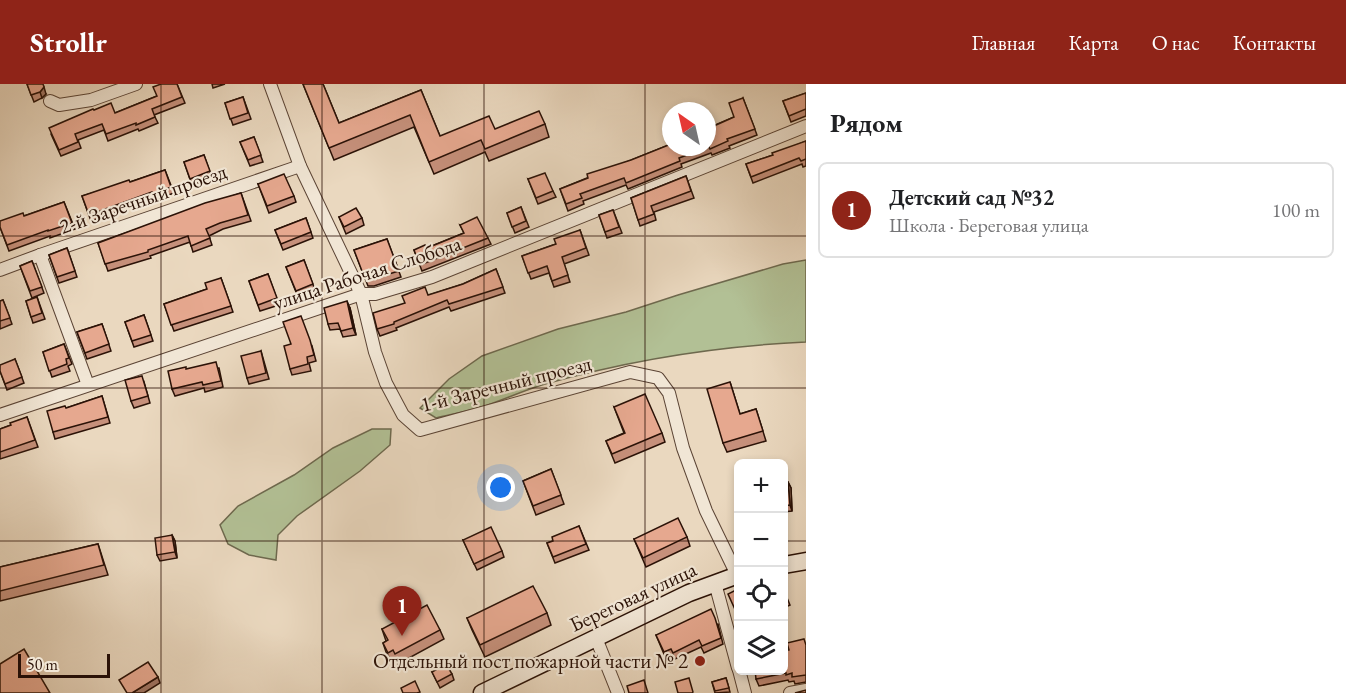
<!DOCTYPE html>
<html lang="ru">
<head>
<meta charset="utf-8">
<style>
	body { margin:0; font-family:"EB Garamond",serif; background:#f2f2f2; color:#202124 }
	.controls { position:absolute; right:18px; bottom:18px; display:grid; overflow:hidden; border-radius:9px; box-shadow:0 3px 9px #0003 }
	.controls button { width:54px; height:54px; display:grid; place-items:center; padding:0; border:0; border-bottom:2px solid #e0e0e0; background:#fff; color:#202124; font:30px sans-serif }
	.compass { position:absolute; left:662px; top:18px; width:54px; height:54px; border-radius:50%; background:#fff; box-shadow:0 3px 9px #0003; rotate:326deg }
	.scale { position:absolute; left:18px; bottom:15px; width:92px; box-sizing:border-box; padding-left:6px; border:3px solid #2b1207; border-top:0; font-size:16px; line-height:21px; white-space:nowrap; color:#2b1207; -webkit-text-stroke:4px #f1e6d5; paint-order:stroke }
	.you { position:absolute; left:501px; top:404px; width:21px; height:21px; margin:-15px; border:4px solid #fff; border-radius:50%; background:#1a73e8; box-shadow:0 0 0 9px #1a73e833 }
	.badge { display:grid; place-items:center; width:39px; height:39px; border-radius:50%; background:#8f2418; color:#fff; font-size:20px; font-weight:700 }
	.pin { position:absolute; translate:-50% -50px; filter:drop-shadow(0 2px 3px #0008) }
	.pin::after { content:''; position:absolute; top:32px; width:21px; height:18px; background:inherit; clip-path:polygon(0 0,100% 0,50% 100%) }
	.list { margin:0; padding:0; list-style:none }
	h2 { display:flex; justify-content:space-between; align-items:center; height:78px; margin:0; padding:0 24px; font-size:26px }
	h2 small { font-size:20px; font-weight:400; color:#757577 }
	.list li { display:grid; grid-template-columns:39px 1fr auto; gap:18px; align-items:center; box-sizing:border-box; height:96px; margin:0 12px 12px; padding:0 12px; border:2px solid #e0e0e0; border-radius:9px }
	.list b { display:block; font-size:22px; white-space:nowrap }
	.list p { margin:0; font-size:20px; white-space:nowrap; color:#757577 }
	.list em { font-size:20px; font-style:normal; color:#757577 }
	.icon { flex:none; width:33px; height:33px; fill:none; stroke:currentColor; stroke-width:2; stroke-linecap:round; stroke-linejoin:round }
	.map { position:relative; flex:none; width:806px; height:609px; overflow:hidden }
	header { display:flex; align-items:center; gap:36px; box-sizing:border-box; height:84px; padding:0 30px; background:#8f2418; color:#fff }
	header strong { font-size:28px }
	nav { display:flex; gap:33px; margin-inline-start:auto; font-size:21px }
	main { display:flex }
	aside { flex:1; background:#fff }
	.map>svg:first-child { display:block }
	.green { fill:#b2c095; stroke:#6e694e; stroke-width:1.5 }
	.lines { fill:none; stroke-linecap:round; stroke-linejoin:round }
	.minor-casing { stroke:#5b4435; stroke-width:14 }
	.secondary-casing { stroke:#2b1207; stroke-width:19 }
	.minor { stroke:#f1e6d5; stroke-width:12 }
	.secondary { stroke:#f1e6d5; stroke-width:16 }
	.wall { fill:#c6907b; stroke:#2b1207; stroke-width:1.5 }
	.shaded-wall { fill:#a17664; stroke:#2b1207; stroke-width:1.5 }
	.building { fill:#e6a88f; stroke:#2b1207; stroke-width:1.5 }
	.grid { fill:none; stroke:#2b1207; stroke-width:1.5; stroke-opacity:0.55 }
	.poi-dot { fill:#8f2418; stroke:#f1e6d5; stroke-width:2 }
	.labels { text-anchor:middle; stroke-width:4.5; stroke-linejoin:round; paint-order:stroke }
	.street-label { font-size:21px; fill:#2b1207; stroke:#f1e6d5 }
	.poi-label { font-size:21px; fill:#2b1207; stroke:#f1e6d5; text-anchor:end }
</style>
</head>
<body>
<header>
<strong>Strollr</strong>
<nav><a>Главная</a><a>Карта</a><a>О нас</a><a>Контакты</a></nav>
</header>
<main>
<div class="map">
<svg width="806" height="609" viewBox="0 0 806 609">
	<rect width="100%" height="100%" fill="#ead8bf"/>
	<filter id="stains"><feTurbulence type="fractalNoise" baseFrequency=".00333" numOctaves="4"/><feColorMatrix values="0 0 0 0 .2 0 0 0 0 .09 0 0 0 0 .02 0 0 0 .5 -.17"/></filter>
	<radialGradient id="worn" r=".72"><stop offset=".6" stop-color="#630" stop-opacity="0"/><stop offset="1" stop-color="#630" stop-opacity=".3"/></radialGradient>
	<!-- green -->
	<g class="green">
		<path d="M806 176V258C718 262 630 276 545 300 525 306 505 315 485 322 469 327 453 330 436 334L420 324 449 295 482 272 558 245 626 228 678 211 783 180Z"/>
		<path d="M372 345H391L390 361 360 387 297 432 278 451 276 476 249 471 228 460 220 441 238 422 294 391 333 364Z"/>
	</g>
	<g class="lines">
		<defs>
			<g id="minor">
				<path d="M270 0 300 82 361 210 375 268 386 299 403 331 420 346 630 288 658 294 669 309 683 364 706 427 737 491"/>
				<path d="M50 17 59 21 91 16 136 0"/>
				<path d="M40 171 88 301"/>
				<path d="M0 186 40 171 300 82"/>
				<path d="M0 331 361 210H375L432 193 806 42"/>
				<path d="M715 499 738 584"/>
				<path d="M596 554 618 609"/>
				<path d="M739 586 745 609"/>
				<path d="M790 609 806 606"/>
			</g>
			<g id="secondary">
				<path d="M784 481 806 477"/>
				<path d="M482 609 689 509 738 491"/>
			</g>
		</defs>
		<!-- minor casing -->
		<use href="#minor" class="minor-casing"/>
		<!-- secondary casing -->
		<use href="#secondary" class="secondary-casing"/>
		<!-- minor -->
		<use href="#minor" class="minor"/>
		<!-- secondary -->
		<use href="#secondary" class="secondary"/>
	</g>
	<!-- wall -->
	<g class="wall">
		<path d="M27 0 46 10 42 14 34 18Z"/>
		<path d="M177 0 185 19 154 31 158 39 139 47 138 45 108 57 104 46 78 56 81 64 61 72 51 50 94 26 115 29 157 12Z"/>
		<path d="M212 0H225L213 4Z"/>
		<path d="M303 0H323L339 39 421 6 440 52 495 45 545 40 549 53 489 77 485 68 434 90 414 43 334 76Z"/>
		<path d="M806 9V32L791 38 783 17Z"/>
		<path d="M243 13 251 35 233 41 225 19Z"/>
		<path d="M743 14 757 51 729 62 730 64 712 71 711 69 681 80 682 83 628 105 626 101 583 117 584 120 568 127 560 105 671 60 734 33Z"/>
		<path d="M254 53 263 78 250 82 240 58Z"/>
		<path d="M806 57V82L803 83 802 80 753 99 746 80 773 71Z"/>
		<path d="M204 71 212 94 192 101 184 78Z"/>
		<path d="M165 86 174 109 155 116V115L91 137 82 112 130 98Z"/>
		<path d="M686 92 694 114 654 128 656 136 640 142 631 114Z"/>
		<path d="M528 95 553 107 556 113 538 120Z"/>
		<path d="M258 100 294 112 296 118 269 129Z"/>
		<path d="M241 109 251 137 223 145 209 152 212 161 193 168 190 158 150 172 151 174 108 187 98 159Z"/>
		<path d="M64 118 75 145 50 154V152L9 167 0 143 24 132Z"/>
		<path d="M521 123 529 143 515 149 507 129Z"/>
		<path d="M613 126 622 149 607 154 599 131Z"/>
		<path d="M339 133 362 134 364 141 346 150Z"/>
		<path d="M306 134 313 154 283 166 275 146Z"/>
		<path d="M460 141 488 154 491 160 422 187 414 166 427 164 464 149Z"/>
		<path d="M580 146 589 171 564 180 570 198 554 203 549 189 531 195 522 172 556 160Z"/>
		<path d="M387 155 401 193 374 202H368L354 166Z"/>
		<path d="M67 164 77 193 59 199 49 171Z"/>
		<path d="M304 176 315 206 298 213 286 183Z"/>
		<path d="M32 177 44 209 32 214 20 182Z"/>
		<path d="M496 185 505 209 451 227 449 223 396 244 397 246 380 252 377 245 405 219 463 200Z"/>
		<path d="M268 190 279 221 260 227 249 197Z"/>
		<path d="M221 194 233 228 174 247 164 220 207 205Z"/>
		<path d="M37 213 45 235 33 239 26 217Z"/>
		<path d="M3 216 12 240 0 245V217Z"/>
		<path d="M350 224 356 251 343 253 340 245 330 246 328 240Z"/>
		<path d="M144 231 153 257 134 263 125 238Z"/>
		<path d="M102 240 111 267 87 275 77 248Z"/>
		<path d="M64 260 72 280 68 282 70 287 52 293 43 268Z"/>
		<path d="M312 262 316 277 309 279 311 287 292 291 290 285Z"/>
		<path d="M261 267 269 295 249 300 247 294Z"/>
		<path d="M15 275 24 299 7 306 0 287Z"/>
		<path d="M219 284 223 303 205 308 204 304 175 312 172 305 186 285Z"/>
		<path d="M144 298 150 319 134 324 131 317Z"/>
		<path d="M730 298 740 330 756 325 766 357 727 368 723 359Z"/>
		<path d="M102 312 110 339 55 355 53 348 66 324Z"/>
		<path d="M614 323 662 349 665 358 615 379 606 357 624 349Z"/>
		<path d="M27 333 38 363 0 375V345L11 341Z"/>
		<path d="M551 385 564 420 536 431 523 397Z"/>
		<path d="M783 398H788L791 404 792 427 783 428Z"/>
		<path d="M579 442 589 466 555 479 547 459 553 457Z"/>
		<path d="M172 451 175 457 177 474 160 477 157 471Z"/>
		<path d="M687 453 690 462 646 483 634 455Z"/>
		<path d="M463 456 502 467 504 473 477 486Z"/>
		<path d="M98 460 108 491 0 517V483Z"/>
		<path d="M783 504 790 521 783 524Z"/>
		<path d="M547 529 551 541 485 573 472 546 467 534Z"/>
		<path d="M718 540 723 560 704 569 701 563 675 575 673 571 666 575 656 551Z"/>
		<path d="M382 545 440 546 444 555 398 580 396 576 392 578 386 568 383 559 386 557Z"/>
		<path d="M806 560V598L795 600 794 597 789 598 788 596 759 602 756 595Z"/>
		<path d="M432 588 452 590 454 596 440 604Z"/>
		<path d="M726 594 730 608 715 609 712 598Z"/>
	</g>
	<!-- shaded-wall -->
	<g class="shaded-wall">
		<path d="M44 3 46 10 42 14 40 8Z"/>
		<path d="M347 217 350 224 356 251 353 244Z"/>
		<path d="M788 398 791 404 792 427 790 421Z"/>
		<path d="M172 451 175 457 177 474 175 468Z"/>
		<path d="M158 593 160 599 144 609H132Z"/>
	</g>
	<!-- building -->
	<g class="building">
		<path d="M27 0H43L44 3 40 8 31 11Z"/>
		<path d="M161 0H177L182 13 152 25 155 33 136 41V39L106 50 102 40 75 50 78 58 59 66 49 44 93 25 94 26 111 19 115 29 157 12 153 3Z"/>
		<path d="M303 0H323L339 39 421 6 440 52 489 32 495 45 539 27 545 40 485 65 481 56 429 78 410 31 329 64Z"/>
		<path d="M806 9V25L789 32 783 17Z"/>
		<path d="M243 13 248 29 230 35 225 19Z"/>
		<path d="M743 14 755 45 727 55 728 57 710 65 709 63 679 74 680 77 626 99 624 94 580 110 582 114 566 120 560 105 588 94 587 90 631 76 671 60V63H707V45L734 33 729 19Z"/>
		<path d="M254 53 261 71 248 76 240 58Z"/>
		<path d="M806 57V75L801 77 799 74 751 93 746 80 773 71 772 69Z"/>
		<path d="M204 71 210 87 190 95 184 78Z"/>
		<path d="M165 86 171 103 153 110 152 108 89 131 82 112 129 96 130 98Z"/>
		<path d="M545 89 553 107 536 114 528 95Z"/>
		<path d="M284 90 294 112 267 122 258 100Z"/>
		<path d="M686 92 691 107 651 122 654 130 638 136 631 114Z"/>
		<path d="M241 109 248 131 220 139 206 145 210 154 191 162 188 152 148 166V168L105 180 98 159 205 119Z"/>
		<path d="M64 118 72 139 48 147V146L7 161 0 143V137L23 129 24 132Z"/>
		<path d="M521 123 526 137 512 143 507 129Z"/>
		<path d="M356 124 362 134 344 143 339 133Z"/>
		<path d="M613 126 619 143 605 148 599 131Z"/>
		<path d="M477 133 488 154 420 181 414 166 425 161 427 164 464 149 460 141Z"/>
		<path d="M306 134 311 148 281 160 275 146Z"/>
		<path d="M580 146 586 164 562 173 568 191 552 197 547 182 528 189 522 172 556 160 554 155Z"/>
		<path d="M387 155 399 187 372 195H365L354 166Z"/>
		<path d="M67 164 75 187 57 193 49 171Z"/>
		<path d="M304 176 313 200 296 207 286 183Z"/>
		<path d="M32 177 42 203 30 207 20 182Z"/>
		<path d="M496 185 503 203 449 220 447 216 394 238V240L377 245 373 229 405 219 402 212 425 203 428 211 463 200Z"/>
		<path d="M268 190 277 214 258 221 249 197Z"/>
		<path d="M221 194 231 222 171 241 164 220 207 205 205 199Z"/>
		<path d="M37 213 42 229 31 233 26 217Z"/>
		<path d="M3 216 10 234 0 237V217Z"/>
		<path d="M347 217 353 244 341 247 338 239 328 240 324 224Z"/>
		<path d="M144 231 151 251 132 257 125 238Z"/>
		<path d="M301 232 310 256 314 271 307 273 308 280 290 285 284 262 291 260 283 238Z"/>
		<path d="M102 240 109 260 85 269 77 248Z"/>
		<path d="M64 260 69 274 66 275 67 280 49 287 43 268Z"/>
		<path d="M261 267 266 289 247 294 241 272Z"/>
		<path d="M15 275 22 293 5 300 0 287V281Z"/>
		<path d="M216 278 221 297 203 301 202 298 172 305 168 287 186 283V285Z"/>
		<path d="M142 292 148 312 131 317 125 296Z"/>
		<path d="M730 298 740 330 756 325 763 347 723 359 707 305Z"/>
		<path d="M645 310 662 349 612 370 606 357 625 349 614 323Z"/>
		<path d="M102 312 108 333 53 348 47 327 65 322 66 324Z"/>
		<path d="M27 333 35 356 0 368V345L11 341 10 339Z"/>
		<path d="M551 385 561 411 533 422 523 397Z"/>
		<path d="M783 398H788L790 421 783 422Z"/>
		<path d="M736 402H738V426Z"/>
		<path d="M678 434 687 453 643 474 634 455Z"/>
		<path d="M579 442 586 460 553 473 547 459 553 457 552 453Z"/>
		<path d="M491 443 502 467 474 480 463 456Z"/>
		<path d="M172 451 175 468 157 471 155 454Z"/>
		<path d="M98 460 104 481 0 507V483Z"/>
		<path d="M533 502 547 529 480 561 467 534Z"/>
		<path d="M783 504 787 512 783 513Z"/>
		<path d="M738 505V532L728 510Z"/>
		<path d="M427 521 440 546 395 570 393 566 388 569 383 559 388 556 382 545Z"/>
		<path d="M711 525 715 534 721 554 702 562 699 556 673 569 671 565 664 568 656 551Z"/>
		<path d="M804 555 806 561V591L792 593V589L786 591V589L756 595 755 586H783V567L789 566 787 559Z"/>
		<path d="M24 565 50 609H0V580Z"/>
		<path d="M148 578 158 593 132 609H127L119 596Z"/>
		<path d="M446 580 452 590 437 598 432 588Z"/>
		<path d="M689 594 693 608 692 609H678L675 598Z"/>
		<path d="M726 594 729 604 715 607 712 598Z"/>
		<path d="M644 596 648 609H629L627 602Z"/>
		<path d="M415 597 420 608 417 609H403L401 604Z"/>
		<path d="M806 606V609H795Z"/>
	</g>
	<!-- grid -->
	<path class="grid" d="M161 0V609M322 0V609M484 0V609M645 0V609M0 152H806M0 304H806M0 457H738M784 457H806"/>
	<!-- markers -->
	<circle class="poi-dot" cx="700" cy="577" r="6"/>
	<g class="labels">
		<!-- street labels -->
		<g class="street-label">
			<text transform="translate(143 115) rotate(-19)" y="7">2-й Заречный проезд</text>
			<text transform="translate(367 189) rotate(-18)" y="7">улица Рабочая Слобода</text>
			<text transform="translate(506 300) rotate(-14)" y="7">1-й Заречный проезд</text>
			<text transform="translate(633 513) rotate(-25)" y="7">Береговая улица</text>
		</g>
		<!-- poi labels -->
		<g class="poi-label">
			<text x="688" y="584">Отдельный пост пожарной части № 2</text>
		</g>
	</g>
	<rect width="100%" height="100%" filter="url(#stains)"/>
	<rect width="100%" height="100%" fill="url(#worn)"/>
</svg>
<div class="controls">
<button>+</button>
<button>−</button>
<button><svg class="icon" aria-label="locate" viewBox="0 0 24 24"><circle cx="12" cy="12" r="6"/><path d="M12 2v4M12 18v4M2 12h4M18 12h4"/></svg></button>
<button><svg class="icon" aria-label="layers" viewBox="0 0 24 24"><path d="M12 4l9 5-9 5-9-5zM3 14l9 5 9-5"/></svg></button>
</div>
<svg class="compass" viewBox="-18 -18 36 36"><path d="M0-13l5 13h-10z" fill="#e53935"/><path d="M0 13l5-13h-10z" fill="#757577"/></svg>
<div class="scale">50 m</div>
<div class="you"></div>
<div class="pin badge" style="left:402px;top:552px">1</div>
</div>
<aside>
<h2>Рядом<small></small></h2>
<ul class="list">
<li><span class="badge">1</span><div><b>Детский сад №32</b><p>Школа · Береговая улица</p></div><em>100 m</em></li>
</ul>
</aside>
</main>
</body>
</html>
